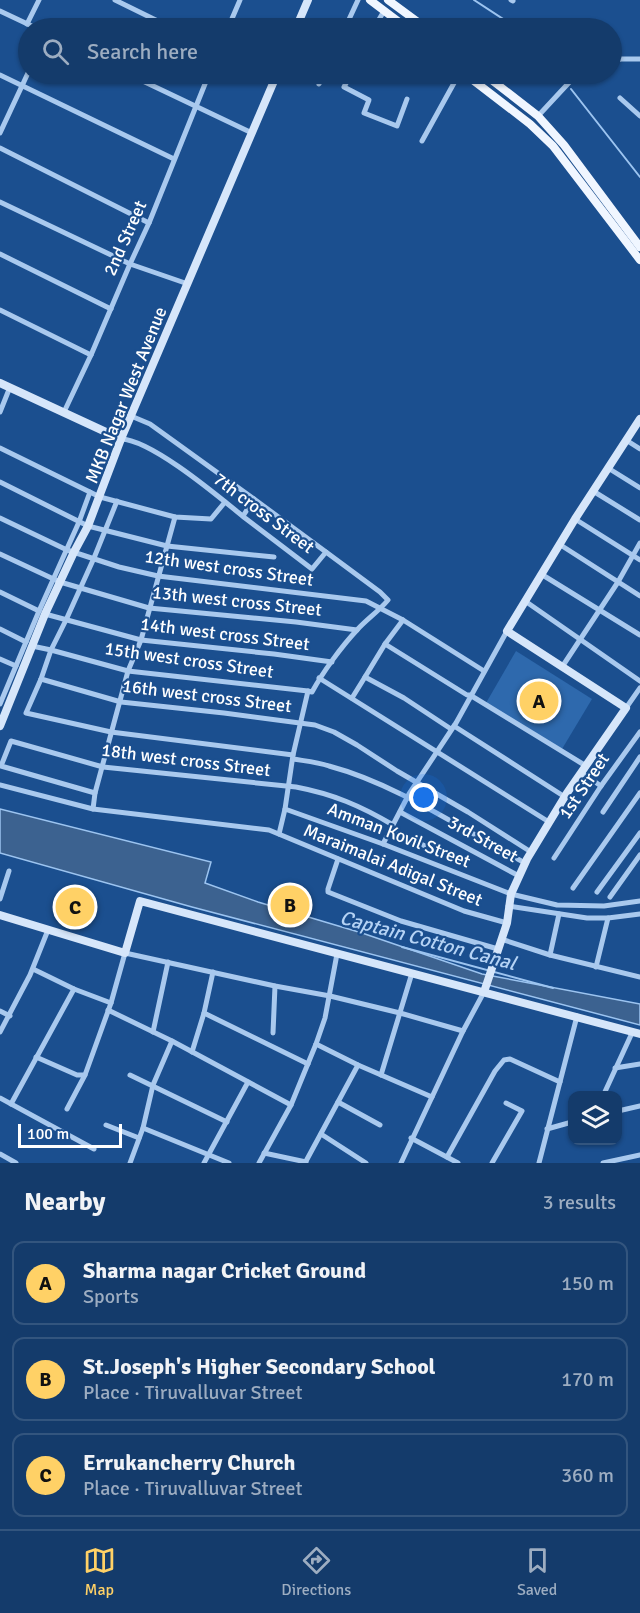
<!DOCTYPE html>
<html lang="en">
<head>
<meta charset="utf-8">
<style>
	body { margin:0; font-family:Signika,sans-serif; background:#1d4271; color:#f1f3f6 }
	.controls { position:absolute; right:18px; bottom:18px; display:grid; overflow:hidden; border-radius:12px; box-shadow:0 2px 4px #0004 }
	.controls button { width:54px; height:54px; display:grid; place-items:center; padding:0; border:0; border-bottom:2px solid #33557e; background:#143b6b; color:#f1f3f6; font:30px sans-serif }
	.scale { position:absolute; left:18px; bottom:15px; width:104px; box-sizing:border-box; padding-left:6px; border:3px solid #fff; border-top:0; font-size:16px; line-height:21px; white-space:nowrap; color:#fff; -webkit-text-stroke:4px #1b4f8f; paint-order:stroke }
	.you { position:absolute; left:424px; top:798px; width:21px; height:21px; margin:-15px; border:4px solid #fff; border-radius:50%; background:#1a73e8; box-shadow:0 0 0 9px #1a73e833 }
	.badge { display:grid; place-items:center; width:39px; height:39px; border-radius:50%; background:#ffd166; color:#111; font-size:20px; font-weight:700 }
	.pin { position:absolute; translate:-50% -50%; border:3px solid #fff; box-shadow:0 2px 6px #0006 }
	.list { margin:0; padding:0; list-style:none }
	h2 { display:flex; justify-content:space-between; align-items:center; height:78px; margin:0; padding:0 24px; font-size:26px }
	h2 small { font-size:20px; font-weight:400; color:#9dadc1 }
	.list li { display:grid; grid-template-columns:39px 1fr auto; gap:18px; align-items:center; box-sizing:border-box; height:84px; margin:0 12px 12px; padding:0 12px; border:2px solid #33557e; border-radius:12px }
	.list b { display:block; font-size:22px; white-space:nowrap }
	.list p { margin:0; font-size:20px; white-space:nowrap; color:#9dadc1 }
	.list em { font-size:20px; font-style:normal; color:#9dadc1 }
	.icon { flex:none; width:33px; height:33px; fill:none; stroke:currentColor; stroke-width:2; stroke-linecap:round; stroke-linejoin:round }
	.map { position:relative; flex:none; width:640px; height:1163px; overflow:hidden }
	.search { position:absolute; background:#143b6b; box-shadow:0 2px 4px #0004; left:18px; right:18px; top:18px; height:66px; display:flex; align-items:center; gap:15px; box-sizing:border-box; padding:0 21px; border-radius:33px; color:#9dadc1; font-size:22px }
	.sheet { height:366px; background:#143b6b }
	nav { display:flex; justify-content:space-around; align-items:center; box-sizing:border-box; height:84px; border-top:2px solid #33557e; background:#143b6b; font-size:16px; color:#9dadc1 }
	nav a { display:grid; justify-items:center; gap:3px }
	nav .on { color:#ffd166 }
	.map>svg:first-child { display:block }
	.green { fill:#2e69ad }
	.water { fill:#3c6290; stroke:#9cc4f0; stroke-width:1.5 }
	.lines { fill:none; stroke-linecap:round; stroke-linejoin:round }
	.stream { stroke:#9cc4f0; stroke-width:2 }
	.street { stroke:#a9c9ee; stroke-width:5 }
	.secondary { stroke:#d6e6fa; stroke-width:8 }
	.primary { stroke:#f0f6ff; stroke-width:8 }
	.labels { text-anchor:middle; stroke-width:4.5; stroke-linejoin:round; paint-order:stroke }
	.street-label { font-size:18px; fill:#fff; stroke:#1b4f8f }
	.water-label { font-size:20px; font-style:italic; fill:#b5d3f5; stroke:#1b4f8f }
</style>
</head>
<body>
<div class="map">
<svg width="640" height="1163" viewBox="0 0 640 1163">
	<rect width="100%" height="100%" fill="#1b4f8f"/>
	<!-- green -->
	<path class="green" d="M516 651 592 699 562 749 486 703Z"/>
	<!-- water -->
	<path class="water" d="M0 809 211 862 205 883 258 902 362 933 482 974 640 1004V1025L192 907 0 853Z"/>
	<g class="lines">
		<!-- stream -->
		<g class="stream">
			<path d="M474 0 517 28"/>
			<path d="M558 74 563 80"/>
			<path d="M571 89 640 177"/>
			<path d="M402 947 553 988"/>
		</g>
		<!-- street -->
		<g class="street">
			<path d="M115 0 172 28"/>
			<path d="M511 0 513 1"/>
			<path d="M0 11 36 28"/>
			<path d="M27 24 39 0"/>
			<path d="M228 28 240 0"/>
			<path d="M345 28 358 0"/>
			<path d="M374 28 384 11"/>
			<path d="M612 61 621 59H640"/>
			<path d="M128 74 252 133"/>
			<path d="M351 74 344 87 369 100 364 113 397 126 407 99"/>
			<path d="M0 75 174 159"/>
			<path d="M319 84 324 74"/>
			<path d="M620 98 640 116"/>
			<path d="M538 116 577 74"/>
			<path d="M0 133 28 73"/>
			<path d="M422 141 459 74"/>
			<path d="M0 148 149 223"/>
			<path d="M0 202 130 264 188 284"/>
			<path d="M0 254 111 309"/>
			<path d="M0 310 91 355"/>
			<path d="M0 412 10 387"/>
			<path d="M64 412 91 355 130 264 149 223 209 74"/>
			<path d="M131 416 150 424 254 499 243 516"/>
			<path d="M121 439C152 440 219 497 245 518 267 535 290 552 312 569L326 552 380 592 388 600C379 611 367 619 357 630 341 647 323 672 312 692L308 691 293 755 285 809 279 834"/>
			<path d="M626 440 640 449"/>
			<path d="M0 448 100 497 175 517 211 519 225 502"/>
			<path d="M608 468 640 488"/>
			<path d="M0 482 88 526 167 546 274 557"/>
			<path d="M593 491 640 520"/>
			<path d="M254 499 326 552"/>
			<path d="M117 501 94 558 66 620 51 650 41 679 26 713 111 732 293 755"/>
			<path d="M0 518 67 550 119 567 158 576 366 601 403 620 484 671"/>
			<path d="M575 519 640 560"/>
			<path d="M559 544 640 596"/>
			<path d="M0 554 60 582 149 608 296 622 357 630"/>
			<path d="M541 574 640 635"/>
			<path d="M0 592 39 611"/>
			<path d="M525 601 640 681"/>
			<path d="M45 614 141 640 274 654 332 662"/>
			<path d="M403 620 385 644 467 695H470L586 766"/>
			<path d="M0 629 26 642"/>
			<path d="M385 644 365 677 404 698 451 729"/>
			<path d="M32 646 51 650 128 671 308 691"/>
			<path d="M0 659 16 666"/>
			<path d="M562 667 618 582 640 543"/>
			<path d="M319 678 549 822"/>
			<path d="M41 679 121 702 224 713 315 725 334 732 357 745 397 771 468 812 531 852"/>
			<path d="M352 698 365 677"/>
			<path d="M0 704 39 611 79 522 90 492"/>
			<path d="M626 708 640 688"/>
			<path d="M454 726 565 797"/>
			<path d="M293 759C305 761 317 762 329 766 397 784 463 830 525 863"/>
			<path d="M582 773 601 786"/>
			<path d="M0 785 93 809 269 830 464 911 507 923"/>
			<path d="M95 793 1 766 11 741 103 767 296 787C333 794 361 806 393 825"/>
			<path d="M93 809 95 793 128 671 141 640 175 517"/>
			<path d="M285 809 383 844 511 894 557 905 604 906 640 901"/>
			<path d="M400 812 519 876"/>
			<path d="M603 812 640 757"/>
			<path d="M391 831 455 859"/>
			<path d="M383 844 409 794 456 723 507 631"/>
			<path d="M554 858 601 786 640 732"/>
			<path d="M338 859 328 889V892L401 921 498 949"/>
			<path d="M573 888 640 793"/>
			<path d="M597 892 640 833"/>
			<path d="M610 897 640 855"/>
			<path d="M0 899 9 871"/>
			<path d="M508 906 587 918H608L640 914"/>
			<path d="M501 939 550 955 640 977"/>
			<path d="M550 955 559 914"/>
			<path d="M596 967 608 918"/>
			<path d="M33 969 74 989 111 1003"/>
			<path d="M213 972 204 1013 308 1064"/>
			<path d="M108 1010 172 1041 291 1105"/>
			<path d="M0 1011 10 1016"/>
			<path d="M0 1032 30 975 48 930"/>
			<path d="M153 1032 168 962"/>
			<path d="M273 1033 275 986"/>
			<path d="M316 1044 358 1065 432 1097"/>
			<path d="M192 1052 204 1013"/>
			<path d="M36 1057 77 1075H85L111 1003 125 953 275 986 330 996 400 1013 463 1031"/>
			<path d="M615 1068 640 1064"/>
			<path d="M130 1075 227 1122"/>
			<path d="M381 1075 412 973"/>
			<path d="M603 1096 632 1033"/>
			<path d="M0 1098 94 1149"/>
			<path d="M338 1102 380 1125"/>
			<path d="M11 1104 74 989"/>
			<path d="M67 1109 85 1075"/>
			<path d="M618 1111 640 1106"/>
			<path d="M106 1125 139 1138"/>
			<path d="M143 1128 229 1163"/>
			<path d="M547 1129 572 1122"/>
			<path d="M321 1134 366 1163"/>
			<path d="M411 1138 458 1163"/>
			<path d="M264 1153 306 1162"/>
			<path d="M0 1154 16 1163"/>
			<path d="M447 1157 495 1071 504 1060 510 1059 560 1082"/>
			<path d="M130 1163 143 1128 153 1085 172 1041"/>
			<path d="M204 1163 248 1082"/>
			<path d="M259 1163 291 1105 316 1044 325 1018 337 954"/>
			<path d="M305 1163 358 1065"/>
			<path d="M401 1163 463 1031 484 992"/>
			<path d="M492 1163 522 1111 506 1103"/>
			<path d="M539 1163 577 1016"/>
			<path d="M603 1163 640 1155"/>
		</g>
		<!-- secondary -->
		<g class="secondary">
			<path d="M296 28 308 0"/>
			<path d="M0 383 121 439"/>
			<path d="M0 726 45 614 74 552 88 526 121 439 277 74"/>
			<path d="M0 915 125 953 140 901 640 1034"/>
			<path d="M484 992 507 923 511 894 527 859 567 793 626 708 507 631 575 519 640 419"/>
		</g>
		<!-- primary -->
		<g class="primary">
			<path d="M370 0 407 28"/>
			<path d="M388 0 426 28"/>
			<path d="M465 74 530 124 553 146 640 260"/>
			<path d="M484 74 538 116 564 145 640 247"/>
		</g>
	</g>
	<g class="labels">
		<!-- street labels -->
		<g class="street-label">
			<text transform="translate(125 238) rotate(-66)" y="6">2nd Street</text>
			<text transform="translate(126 395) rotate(-68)" y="6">MKB Nagar West Avenue</text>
			<text transform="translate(264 513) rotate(37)" y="6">7th cross Street</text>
			<text transform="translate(229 568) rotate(8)" y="6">12th west cross Street</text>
			<text transform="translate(237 601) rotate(6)" y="6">13th west cross Street</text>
			<text transform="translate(225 634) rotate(7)" y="6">14th west cross Street</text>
			<text transform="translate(189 660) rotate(8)" y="6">15th west cross Street</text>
			<text transform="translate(207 696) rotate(7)" y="6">16th west cross Street</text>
			<text transform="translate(186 760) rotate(7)" y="6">18th west cross Street</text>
			<text transform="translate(584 786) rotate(-56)" y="6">1st Street</text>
			<text transform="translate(399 835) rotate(21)" y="6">Amman Kovil Street</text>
			<text transform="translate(483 839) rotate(29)" y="6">3rd Street</text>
			<text transform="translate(393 865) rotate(22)" y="6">Maraimalai Adigal Street</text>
		</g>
		<!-- water labels -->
		<g class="water-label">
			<text transform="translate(428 940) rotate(15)" y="7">Captain Cotton Canal</text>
		</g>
	</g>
</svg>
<div class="controls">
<button><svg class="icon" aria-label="layers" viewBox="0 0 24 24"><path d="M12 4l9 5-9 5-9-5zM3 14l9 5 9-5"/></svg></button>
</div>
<div class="scale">100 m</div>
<div class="you"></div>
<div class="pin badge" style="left:539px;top:701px">A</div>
<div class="pin badge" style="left:290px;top:905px">B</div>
<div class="pin badge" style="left:75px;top:907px">C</div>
<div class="search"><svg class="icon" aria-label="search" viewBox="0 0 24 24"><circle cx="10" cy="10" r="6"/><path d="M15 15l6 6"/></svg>Search here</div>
</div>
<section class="sheet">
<h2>Nearby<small>3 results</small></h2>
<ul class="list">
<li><span class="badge">A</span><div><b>Sharma nagar Cricket Ground</b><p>Sports</p></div><em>150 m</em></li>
<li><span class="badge">B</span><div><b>St.Joseph's Higher Secondary School</b><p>Place · Tiruvalluvar Street</p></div><em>170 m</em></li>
<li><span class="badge">C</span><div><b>Errukancherry Church</b><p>Place · Tiruvalluvar Street</p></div><em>360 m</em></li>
</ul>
</section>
<nav>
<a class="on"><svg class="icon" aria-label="map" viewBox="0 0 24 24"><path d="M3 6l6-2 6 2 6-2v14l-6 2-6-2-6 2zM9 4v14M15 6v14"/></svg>Map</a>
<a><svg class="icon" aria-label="directions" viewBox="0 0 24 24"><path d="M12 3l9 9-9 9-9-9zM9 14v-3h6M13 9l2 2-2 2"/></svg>Directions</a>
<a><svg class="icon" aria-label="saved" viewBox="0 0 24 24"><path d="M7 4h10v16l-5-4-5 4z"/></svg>Saved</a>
</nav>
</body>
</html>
